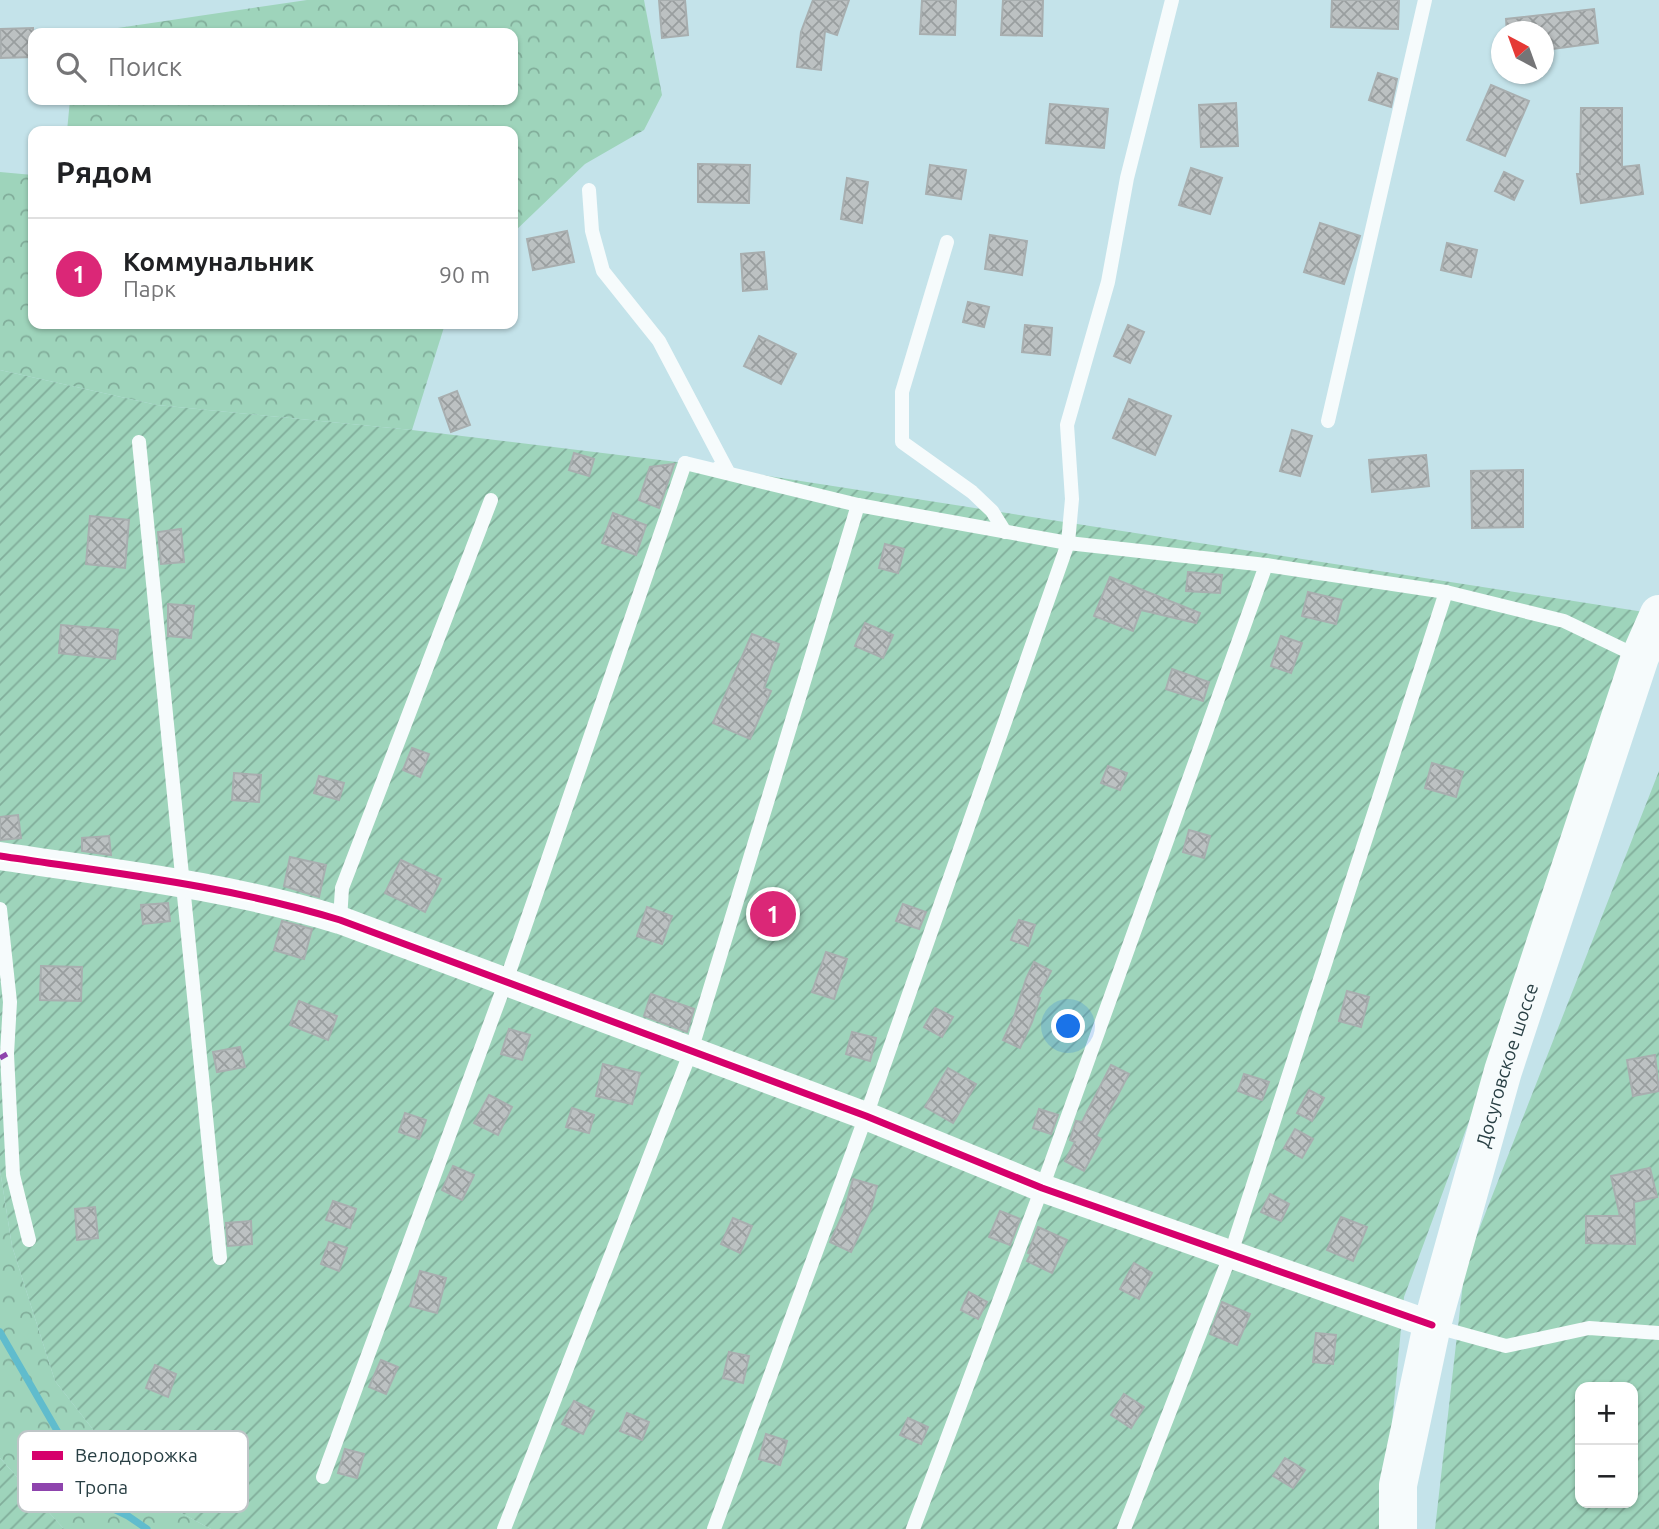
<!DOCTYPE html>
<html lang="ru">
<head>
<meta charset="utf-8">
<style>
	body { margin:0; font-family:Ubuntu,sans-serif; background:#f2f2f2; color:#202124 }
	.controls { position:absolute; right:21px; bottom:21px; display:grid; overflow:hidden; border-radius:14px; box-shadow:0 2px 5px #0004 }
	.controls button { width:63px; height:63px; display:grid; place-items:center; padding:0; border:0; border-bottom:2px solid #e0e0e0; background:#fff; color:#202124; font:35px sans-serif }
	.compass { position:absolute; left:1491px; top:21px; width:63px; height:63px; border-radius:50%; background:#fff; box-shadow:0 2px 5px #0004; rotate:319deg }
	.you { position:absolute; left:1069px; top:1027px; width:24px; height:24px; margin:-18px; border:5px solid #fff; border-radius:50%; background:#1a73e8; box-shadow:0 0 0 10px #1a73e833 }
	.badge { display:grid; place-items:center; width:46px; height:46px; border-radius:50%; background:#db2777; color:#fff; font-size:23px; font-weight:700 }
	.pin { position:absolute; translate:-50% -50%; border:4px solid #fff; box-shadow:0 2px 7px #0006 }
	.list { margin:0; padding:0; list-style:none }
	h2 { display:flex; justify-content:space-between; align-items:center; height:91px; margin:0; padding:0 28px; font-size:30px }
	h2 small { font-size:23px; font-weight:400; color:#757577 }
	.list li { display:grid; grid-template-columns:46px 1fr auto; gap:21px; align-items:center; box-sizing:border-box; height:112px; padding:0 28px; border-top:2px solid #e0e0e0 }
	.list b { display:block; font-size:26px; white-space:nowrap }
	.list p { margin:0; font-size:23px; white-space:nowrap; color:#757577 }
	.list em { font-size:23px; font-style:normal; color:#757577 }
	.icon { flex:none; width:38px; height:38px; fill:none; stroke:currentColor; stroke-width:2; stroke-linecap:round; stroke-linejoin:round }
	.map { position:relative; flex:none; width:1659px; height:1529px; overflow:hidden }
	.search { position:absolute; background:#fff; box-shadow:0 2px 5px #0004; left:28px; top:28px; width:490px; height:77px; display:flex; align-items:center; gap:18px; box-sizing:border-box; padding:0 24px; border-radius:14px; color:#757577; font-size:26px }
	.panel { position:absolute; background:#fff; box-shadow:0 2px 5px #0004; left:28px; top:126px; width:490px; height:203px; border-radius:14px }
	.map>svg:first-child { display:block }
	.forest { fill:url(#forest-crowns) }
	.garden { fill:url(#garden-furrows); fill-rule:evenodd }
	.lines { fill:none; stroke-linecap:round; stroke-linejoin:round }
	.stream { stroke:#60bccd; stroke-width:7 }
	.building { fill:url(#building-cross-hatch); stroke:#a8aeaf; stroke-width:2 }
	.lane { stroke:#f6fbfc; stroke-width:14 }
	.street { stroke:#f6fbfc; stroke-width:28 }
	.secondary { stroke:#f6fbfc; stroke-width:38 }
	.quiet { stroke:#8e44ad; stroke-width:5; stroke-dasharray:10 5; stroke-linecap:butt }
	.cycleway-casing { stroke:#fff; stroke-width:11 }
	.cycleway { stroke:#d6006c; stroke-width:7 }
	.labels { text-anchor:middle; stroke-width:7; stroke-linejoin:round; paint-order:stroke }
	.street-label { font-size:19px; fill:#283f44; stroke:#fff }
	.key { fill:#fff; stroke:#bec5c7; stroke-width:2 }
	.key-label { font-size:19px; fill:#283f44 }
</style>
</head>
<body>
<div class="map">
<svg width="1659" height="1529" viewBox="0 0 1659 1529">
	<defs>
		<pattern id="forest-crowns" width="20" height="18" patternUnits="userSpaceOnUse" patternTransform="scale(1.75)"><rect width="20" height="18" fill="#9ed4bb"/><path d="M2 6a3 3 0 1 1 6 0M12 15a3 3 0 1 1 6 0" fill="none" stroke="#81ad9a"/></pattern>
		<pattern id="garden-furrows" width="10" height="10" patternUnits="userSpaceOnUse" patternTransform="scale(1.75)"><rect width="10" height="10" fill="#9ed4bb"/><path d="M-1 1l2-2M0 10L10 0M9 11l2-2" fill="none" stroke="#81ad9a"/></pattern>
		<pattern id="building-cross-hatch" width="8" height="8" patternUnits="userSpaceOnUse" patternTransform="scale(1.75)"><rect width="8" height="8" fill="#bcc1c2"/><path d="M0 0l8 8M0 8l8-8" fill="none" stroke="#999e9f"/></pattern>
	</defs>
	<rect width="100%" height="100%" fill="#c4e3ea"/>
	<!-- forest -->
	<g class="forest">
		<path d="M307 0H644L662 95 644 130 585 164 513 233V131H67L70 100H513V33H84Z"/>
		<path d="M0 172 33 175V324H445L412 430 157 405 0 370Z"/>
		<path d="M0 1170 12 1246 55 1381 142 1492 211 1529H64L0 1458Z"/>
	</g>
	<!-- garden -->
	<g class="garden">
		<path d="M0 370 157 405 412 430 685 463 1657 614 1404 1297 1382 1529H211L142 1492 55 1381 12 1246 0 1170Z"/>
		<path d="M1659 771V1529H1435L1465 1265ZM1580 1387H1633V1503H1580Z"/>
		<path d="M0 1458 64 1529H0Z"/>
	</g>
	<g class="lines">
		<!-- stream -->
		<path class="stream" d="M0 1332 63 1441 79 1492 128 1516 147 1529"/>
	</g>
	<!-- building -->
	<g class="building">
		<path d="M659 0H685L688 35 662 38Z"/>
		<path d="M813 0H849L837 35 825 31 821 70 797 67 801 32Z"/>
		<path d="M922 0H956L955 35 920 34Z"/>
		<path d="M1003 0H1043L1042 36 1001 35Z"/>
		<path d="M1332 0H1399L1398 29 1331 27Z"/>
		<path d="M1594 9 1598 43 1544 50V32H1507L1506 19Z"/>
		<path d="M33 28V57L1 58 0 29Z"/>
		<path d="M1378 73 1397 79 1391 107 1369 100Z"/>
		<path d="M1491 85 1529 101 1505 156 1467 140Z"/>
		<path d="M1236 103 1238 146 1201 147 1199 105Z"/>
		<path d="M1050 104 1108 109 1104 148 1046 143Z"/>
		<path d="M1581 108H1622V167L1639 165 1643 194 1581 203 1577 174H1580Z"/>
		<path d="M698 164 750 165 749 203 698 202Z"/>
		<path d="M930 165 966 170 961 199 926 194Z"/>
		<path d="M1191 168 1222 178 1210 214 1179 205Z"/>
		<path d="M1504 172 1523 181 1514 200 1495 191Z"/>
		<path d="M847 178 868 182 862 223 841 219Z"/>
		<path d="M1320 223 1360 236 1344 284 1304 272Z"/>
		<path d="M567 231 574 262 533 270 527 239Z"/>
		<path d="M990 235 1027 241 1022 275 985 269Z"/>
		<path d="M1447 243 1477 250 1471 277 1441 270Z"/>
		<path d="M764 252 767 289 743 291 741 254Z"/>
		<path d="M968 302 989 307 984 327 963 322Z"/>
		<path d="M1025 325 1052 328 1050 355 1022 352Z"/>
		<path d="M1128 325 1144 332 1130 363 1114 356Z"/>
		<path d="M759 336 796 354 781 384 744 366Z"/>
		<path d="M457 391 470 425 451 432 439 398Z"/>
		<path d="M1129 399 1171 416 1155 455 1113 438Z"/>
		<path d="M1292 430 1312 436 1300 476 1280 471Z"/>
		<path d="M574 453 594 459 589 476 569 470Z"/>
		<path d="M1426 455 1429 486 1372 492 1369 460Z"/>
		<path d="M674 464 659 508 639 500 650 467Z"/>
		<path d="M1523 470V527L1472 528 1471 471Z"/>
		<path d="M613 513 646 525 636 555 602 543Z"/>
		<path d="M90 516 129 520 125 568 86 564Z"/>
		<path d="M181 529 184 562 161 564 158 532Z"/>
		<path d="M885 544 904 549 898 573 879 568Z"/>
		<path d="M1188 572 1222 575 1220 593 1186 591Z"/>
		<path d="M1110 577 1200 613 1196 623 1141 610 1133 631 1094 616Z"/>
		<path d="M1308 592 1342 600 1336 624 1302 616Z"/>
		<path d="M168 604 194 606 191 638 168 636Z"/>
		<path d="M865 623 893 635 883 658 855 646Z"/>
		<path d="M61 625 118 630 115 659 59 653Z"/>
		<path d="M752 634 779 644 764 688 771 691 750 739 713 723Z"/>
		<path d="M1281 636 1302 643 1291 673 1271 666Z"/>
		<path d="M1172 669 1209 682 1203 701 1166 689Z"/>
		<path d="M412 748 429 754 420 777 403 770Z"/>
		<path d="M1432 763 1463 772 1456 797 1425 788Z"/>
		<path d="M1108 766 1127 773 1120 790 1101 783Z"/>
		<path d="M234 773 261 775 259 802 232 800Z"/>
		<path d="M319 776 344 783 339 800 314 793Z"/>
		<path d="M18 815 21 838 0 840V817Z"/>
		<path d="M1189 830 1210 836 1204 858 1183 852Z"/>
		<path d="M109 836 111 855 82 851V838Z"/>
		<path d="M290 857 326 865 319 897 284 886Z"/>
		<path d="M401 860 441 879 425 912 385 893Z"/>
		<path d="M168 903 170 921 143 924 141 905Z"/>
		<path d="M903 904 926 912 919 929 896 921Z"/>
		<path d="M647 907 672 916 662 944 637 936Z"/>
		<path d="M1019 920 1035 925 1028 946 1011 940Z"/>
		<path d="M282 921 312 929 304 959 274 950Z"/>
		<path d="M826 952 847 959 834 999 812 992Z"/>
		<path d="M1034 962 1051 971 1038 997 1040 998 1032 1022 1020 1048 1003 1040 1014 1017 1026 979Z"/>
		<path d="M41 966 82 967 81 1001 40 1000Z"/>
		<path d="M1347 991 1369 997 1361 1027 1339 1021Z"/>
		<path d="M651 994 694 1009 687 1032 644 1016Z"/>
		<path d="M299 1001 337 1016 328 1040 290 1025Z"/>
		<path d="M935 1008 953 1017 942 1037 924 1027Z"/>
		<path d="M509 1029 530 1035 522 1060 501 1054Z"/>
		<path d="M852 1032 876 1038 870 1061 846 1054Z"/>
		<path d="M240 1047 245 1067 217 1072 213 1052Z"/>
		<path d="M1655 1055 1659 1091 1633 1096 1627 1060Z"/>
		<path d="M603 1064 640 1073 632 1104 596 1096Z"/>
		<path d="M1111 1065 1129 1074 1096 1136 1101 1139 1084 1171 1065 1161 1075 1142 1070 1140 1076 1121 1082 1122Z"/>
		<path d="M948 1068 976 1084 953 1123 925 1107Z"/>
		<path d="M1244 1074 1269 1082 1262 1100 1238 1091Z"/>
		<path d="M1309 1090 1324 1098 1312 1121 1297 1113Z"/>
		<path d="M489 1095 512 1107 498 1135 474 1123Z"/>
		<path d="M572 1108 594 1115 589 1133 566 1127Z"/>
		<path d="M1039 1109 1058 1115 1051 1134 1033 1128Z"/>
		<path d="M405 1113 426 1120 419 1139 399 1132Z"/>
		<path d="M1295 1129 1313 1139 1302 1158 1284 1148Z"/>
		<path d="M453 1166 474 1175 462 1200 442 1190Z"/>
		<path d="M1650 1168 1657 1197 1634 1202 1635 1244 1586 1243V1216H1620L1611 1176Z"/>
		<path d="M853 1179 877 1186 871 1209 851 1252 830 1242 844 1212Z"/>
		<path d="M1270 1194 1289 1204 1281 1221 1261 1212Z"/>
		<path d="M333 1201 356 1209 350 1228 326 1220Z"/>
		<path d="M95 1207 98 1238 77 1240 75 1209Z"/>
		<path d="M1000 1211 1020 1219 1010 1245 989 1237Z"/>
		<path d="M1341 1217 1367 1227 1353 1261 1327 1250Z"/>
		<path d="M733 1218 752 1226 740 1253 721 1244Z"/>
		<path d="M251 1221 252 1244 228 1246 226 1223Z"/>
		<path d="M1038 1227 1067 1240 1052 1273 1027 1261 1031 1254 1028 1253Z"/>
		<path d="M329 1242 347 1248 339 1271 321 1264Z"/>
		<path d="M1134 1263 1152 1273 1139 1299 1120 1289Z"/>
		<path d="M420 1271 446 1278 437 1313 410 1306Z"/>
		<path d="M969 1292 987 1302 978 1319 961 1310Z"/>
		<path d="M1222 1302 1250 1314 1237 1345 1210 1334Z"/>
		<path d="M1316 1333 1336 1335 1333 1364 1313 1362Z"/>
		<path d="M729 1352 749 1356 743 1383 723 1378Z"/>
		<path d="M381 1360 398 1367 386 1394 369 1387Z"/>
		<path d="M155 1365 176 1374 168 1397 146 1388Z"/>
		<path d="M1124 1394 1144 1407 1131 1428 1111 1415Z"/>
		<path d="M574 1401 594 1411 583 1434 562 1424Z"/>
		<path d="M627 1413 649 1422 642 1440 620 1431Z"/>
		<path d="M908 1418 928 1427 921 1444 900 1435Z"/>
		<path d="M766 1434 787 1441 780 1465 759 1459Z"/>
		<path d="M345 1449 364 1454 357 1478 338 1473Z"/>
		<path d="M1285 1458 1305 1470 1293 1488 1273 1476Z"/>
	</g>
	<g class="lines">
		<!-- lane -->
		<g class="lane">
			<path d="M589 190 592 231 603 271 659 341 727 470 718 468"/>
			<path d="M947 242 902 392V442L972 492 992 511 1005 532"/>
			<path d="M1328 421 1425 0"/>
			<path d="M139 442 220 1258"/>
			<path d="M685 463 858 505 1068 543 1266 565 1446 592 1564 621 1637 656"/>
			<path d="M0 909 10 1002 7 1054 13 1175 29 1240"/>
			<path d="M340 920 342 888 491 500"/>
			<path d="M1433 1326 1506 1346 1589 1328 1659 1333"/>
			<path d="M323 1477 506 981 685 463"/>
			<path d="M504 1529 691 1051 858 505"/>
			<path d="M714 1529 866 1116 1068 543 1072 499 1067 425 1108 282 1127 178 1172 0"/>
			<path d="M913 1529 1042 1188 1266 565"/>
			<path d="M1124 1529 1230 1256 1446 592"/>
		</g>
		<!-- street -->
		<path class="street" d="M0 856C113 873 230 886 340 920L866 1116 1042 1188 1432 1325"/>
		<!-- secondary -->
		<path class="secondary" id="s1" d="M1398 1529V1485L1432 1325 1461 1221 1503 1071 1640 657 1659 614"/>
		<!-- quiet -->
		<path class="quiet" d="M0 1058 7 1054"/>
		<defs>
			<path id="cycleway" d="M0 856C113 873 230 886 340 920L866 1116 1042 1188 1432 1325"/>
		</defs>
		<!-- cycleway casing -->
		<use href="#cycleway" class="cycleway-casing"/>
		<!-- cycleway -->
		<use href="#cycleway" class="cycleway"/>
	</g>
	<g class="labels">
		<!-- street labels -->
		<g class="street-label">
			<text dy="7" stroke="none"><textPath href="#s1" startOffset="478">Досуговское шоссе</textPath></text>
		</g>
	</g>
	<!-- legend -->
	<rect x="18" y="1431" width="230" height="81" rx="10" class="key"/>
	<rect x="32" y="1451" width="31" height="9" fill="#d6006c"/>
	<rect x="32" y="1483" width="31" height="8" fill="#8e44ad"/>
	<g class="key-label">
		<text x="75" y="1462">Велодорожка</text>
		<text x="75" y="1494">Тропа</text>
	</g>
</svg>
<div class="controls">
<button>+</button>
<button>−</button>
</div>
<svg class="compass" viewBox="-18 -18 36 36"><path d="M0-13l5 13h-10z" fill="#e53935"/><path d="M0 13l5-13h-10z" fill="#757577"/></svg>
<div class="you"></div>
<div class="pin badge" style="left:773px;top:914px">1</div>
<div class="search"><svg class="icon" aria-label="search" viewBox="0 0 24 24"><circle cx="10" cy="10" r="6"/><path d="M15 15l6 6"/></svg>Поиск</div>
<section class="panel">
<h2>Рядом<small></small></h2>
<ul class="list">
<li><span class="badge">1</span><div><b>Коммунальник</b><p>Парк</p></div><em>90 m</em></li>
</ul>
</section>
</div>
</body>
</html>
